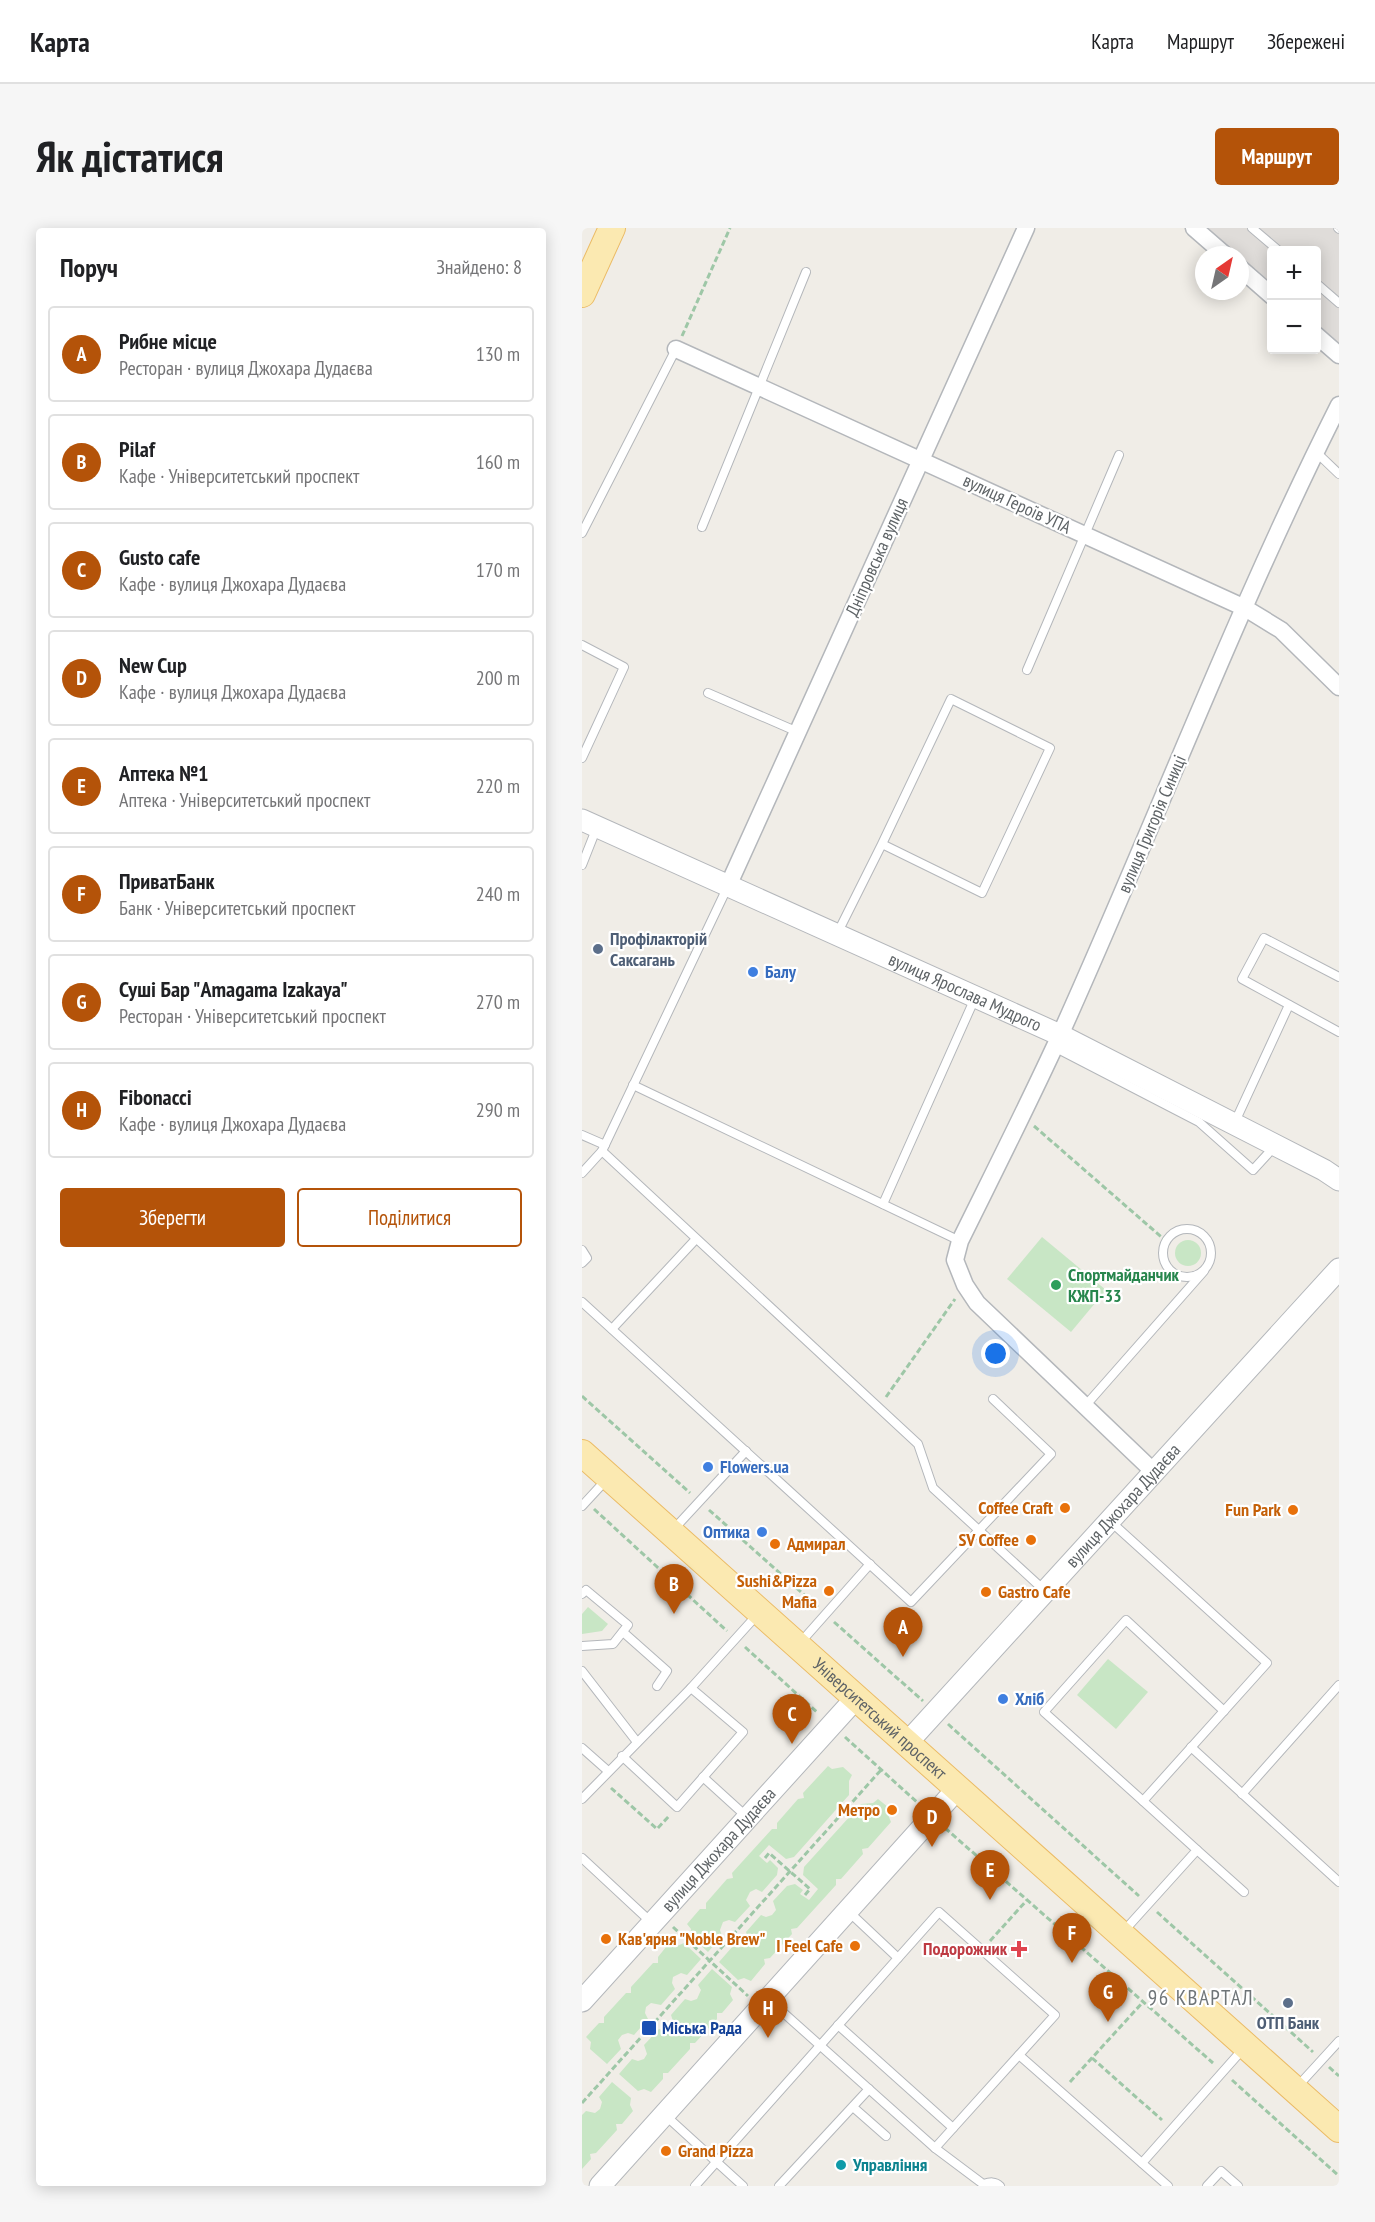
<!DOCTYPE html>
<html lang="uk">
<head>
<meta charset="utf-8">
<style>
	body { margin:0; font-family:"PT Sans Narrow",sans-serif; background:#f6f6f6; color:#202124 }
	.controls { position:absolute; right:18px; top:18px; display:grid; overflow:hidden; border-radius:6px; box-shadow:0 3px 15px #0003 }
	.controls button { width:54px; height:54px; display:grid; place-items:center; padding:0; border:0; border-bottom:2px solid #e0e0e0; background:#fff; color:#202124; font:30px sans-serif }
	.compass { position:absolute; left:613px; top:18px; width:54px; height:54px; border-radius:50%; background:#fff; box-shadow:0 3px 15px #0003; rotate:34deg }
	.you { position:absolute; left:414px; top:1126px; width:21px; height:21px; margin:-15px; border:4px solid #fff; border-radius:50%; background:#1a73e8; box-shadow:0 0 0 9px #1a73e833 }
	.badge { display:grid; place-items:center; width:39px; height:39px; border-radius:50%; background:#b45309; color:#fff; font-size:20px; font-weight:700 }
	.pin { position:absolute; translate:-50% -50px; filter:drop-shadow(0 2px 3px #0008) }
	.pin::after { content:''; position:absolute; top:32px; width:21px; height:18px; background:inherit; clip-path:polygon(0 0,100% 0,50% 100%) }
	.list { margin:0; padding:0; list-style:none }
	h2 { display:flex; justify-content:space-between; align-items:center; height:78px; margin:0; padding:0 24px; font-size:26px }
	h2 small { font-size:20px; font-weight:400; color:#757577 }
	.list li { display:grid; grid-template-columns:39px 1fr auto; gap:18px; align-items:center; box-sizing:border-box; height:96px; margin:0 12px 12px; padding:0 12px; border:2px solid #e0e0e0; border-radius:6px }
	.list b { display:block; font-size:22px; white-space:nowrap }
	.list p { margin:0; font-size:20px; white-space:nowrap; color:#757577 }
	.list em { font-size:20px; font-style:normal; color:#757577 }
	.actions { display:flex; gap:12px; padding:18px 24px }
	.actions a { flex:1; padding:14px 0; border:2px solid #b45309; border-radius:6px; text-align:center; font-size:21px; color:#b45309 }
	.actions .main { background:#b45309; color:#fff }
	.map { position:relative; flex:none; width:757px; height:1958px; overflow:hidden; border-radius:6px }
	header { display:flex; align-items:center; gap:36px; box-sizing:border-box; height:84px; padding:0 30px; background:#fff; border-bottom:2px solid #e0e0e0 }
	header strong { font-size:28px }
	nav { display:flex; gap:33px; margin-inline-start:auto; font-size:21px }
	.intro { display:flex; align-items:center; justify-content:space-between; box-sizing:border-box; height:144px; padding:0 36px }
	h1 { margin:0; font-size:42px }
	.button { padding:15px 27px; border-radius:6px; background:#b45309; color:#fff; font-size:21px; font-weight:700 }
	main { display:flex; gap:36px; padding:0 36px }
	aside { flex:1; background:#fff; border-radius:6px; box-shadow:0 3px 15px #0003 }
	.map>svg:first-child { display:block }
	.industrial { fill:#dfdcd9 }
	.green { fill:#c8e6c5 }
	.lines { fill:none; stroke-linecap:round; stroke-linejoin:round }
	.service-casing { stroke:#b4b7bb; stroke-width:10 }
	.minor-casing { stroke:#b4b7bb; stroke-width:19 }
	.tertiary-casing { stroke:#b4b7bb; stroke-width:23 }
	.primary-casing { stroke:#ebbb65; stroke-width:28 }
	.path { stroke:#9ec7a7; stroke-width:3; stroke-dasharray:6 3; stroke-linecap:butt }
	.service { stroke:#fff; stroke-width:8 }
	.minor { stroke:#fff; stroke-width:16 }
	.tertiary { stroke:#fff; stroke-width:21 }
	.primary { stroke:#fbe9b1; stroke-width:26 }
	.service-dot { fill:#5c6f8a; stroke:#fff; stroke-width:2 }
	.shop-dot { fill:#3f7fe0; stroke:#fff; stroke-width:2 }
	.leisure-dot { fill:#2e9e5b; stroke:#fff; stroke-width:2 }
	.food-dot { fill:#e8710a; stroke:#fff; stroke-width:2 }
	.health-dot { fill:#e0444e; stroke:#fff; stroke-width:2 }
	.transit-dot { fill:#1a4fb4; stroke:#fff; stroke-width:2 }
	.culture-dot { fill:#0f9aa8; stroke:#fff; stroke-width:2 }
	.labels { text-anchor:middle; stroke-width:4.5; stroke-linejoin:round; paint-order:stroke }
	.street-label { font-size:18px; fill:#5e6366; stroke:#fff }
	.service-label { font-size:18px; font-weight:bold; fill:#4e5e75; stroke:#fff; text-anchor:start }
	.shop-label { font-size:18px; font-weight:bold; fill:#366cbe; stroke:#fff; text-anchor:start }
	.leisure-label { font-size:18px; font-weight:bold; fill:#27864d; stroke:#fff; text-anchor:start }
	.food-label { font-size:18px; font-weight:bold; fill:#c56008; stroke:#fff; text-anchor:end }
	.health-label { font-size:18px; font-weight:bold; fill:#be3a42; stroke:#fff; text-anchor:end }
	.transit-label { font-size:18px; font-weight:bold; fill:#164399; stroke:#fff; text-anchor:start }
	.culture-label { font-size:18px; font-weight:bold; fill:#0d838f; stroke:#fff; text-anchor:start }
	.quarter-label { font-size:21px; letter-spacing:1.5px; fill:#6f7578; stroke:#fff }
</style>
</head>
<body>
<header>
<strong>Карта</strong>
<nav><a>Карта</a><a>Маршрут</a><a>Збережені</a></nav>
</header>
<div class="intro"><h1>Як дістатися</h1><a class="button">Маршрут</a></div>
<main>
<aside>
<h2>Поруч<small>Знайдено: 8</small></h2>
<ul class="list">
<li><span class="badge">A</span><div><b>Рибне місце</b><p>Ресторан · вулиця Джохара Дудаєва</p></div><em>130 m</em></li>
<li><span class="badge">B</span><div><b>Pilaf</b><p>Кафе · Університетський проспект</p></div><em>160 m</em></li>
<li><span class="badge">C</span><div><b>Gusto cafe</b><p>Кафе · вулиця Джохара Дудаєва</p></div><em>170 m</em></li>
<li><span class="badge">D</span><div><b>New Cup</b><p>Кафе · вулиця Джохара Дудаєва</p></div><em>200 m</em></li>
<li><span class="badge">E</span><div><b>Аптека №1</b><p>Аптека · Університетський проспект</p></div><em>220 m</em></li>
<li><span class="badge">F</span><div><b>ПриватБанк</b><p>Банк · Університетський проспект</p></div><em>240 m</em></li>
<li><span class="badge">G</span><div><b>Суші Бар &quot;Amagama Izakaya&quot;</b><p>Ресторан · Університетський проспект</p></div><em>270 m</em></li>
<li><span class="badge">H</span><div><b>Fibonacci</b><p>Кафе · вулиця Джохара Дудаєва</p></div><em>290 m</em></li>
</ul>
<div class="actions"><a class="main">Зберегти</a><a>Поділитися</a></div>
</aside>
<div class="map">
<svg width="757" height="1958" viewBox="0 0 757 1958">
	<rect width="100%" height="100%" fill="#f0ede7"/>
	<!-- industrial -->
	<path class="industrial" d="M619 0H757V122L735 103 734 22H690L689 63 658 35V27H649Z"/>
	<!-- green -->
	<g class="green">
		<path d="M460 1009 524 1062 489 1104 425 1051Z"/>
		<circle cx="606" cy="1025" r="13"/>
		<path d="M6 1379 26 1396 20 1403 0 1406V1386Z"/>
		<path d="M526 1431 566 1464 534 1501 495 1467Z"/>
		<path d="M246 1538 250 1541 261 1539 270 1547 267 1553V1567L212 1629 204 1631 187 1617 177 1628 185 1635 188 1632 196 1640 195 1647 180 1664 174 1661 168 1664 164 1672 168 1678 153 1694 147 1692 141 1694 138 1702 140 1708 126 1724 108 1708 109 1701 105 1696 118 1681H124V1675L145 1651 151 1650 150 1645 190 1601H195V1595L216 1571 222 1570 221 1565Z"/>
		<path d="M296 1571 306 1579 305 1584 309 1594 286 1620 280 1621 281 1626 259 1651H254V1657L215 1700 209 1701 210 1706 188 1730 182 1731 183 1736 169 1753 162 1750 156 1752 137 1734 151 1718C158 1721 164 1719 167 1712L164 1704 179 1687 184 1689 190 1687 194 1682 191 1673 205 1658 213 1656 221 1662 218 1666 227 1672 236 1661 221 1647 222 1639 279 1576 291 1575Z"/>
		<path d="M88 1714 95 1718 102 1715 119 1731 105 1747 99 1745 91 1749 90 1755 93 1761 79 1777 69 1775 64 1779 63 1785 66 1791 52 1807 46 1805 40 1807 36 1812 39 1821 25 1836 8 1821 9 1814 4 1809 17 1795H22V1789L44 1765H49V1759L71 1735H76V1729Z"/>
		<path d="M130 1741 150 1759 148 1766 151 1772 140 1785H135V1791L113 1815H108V1821L86 1845H81V1851L69 1864 62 1861 56 1863 37 1846 50 1831 56 1833 62 1831 65 1826 62 1817 77 1801 83 1803 89 1801 92 1796 89 1787 103 1771 109 1773 115 1771 119 1762 116 1757Z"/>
		<path d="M30 1854 49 1870 48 1877 51 1883 40 1896H34L35 1902 14 1925 8 1926 9 1931 0 1941V1887L4 1883 13 1885 18 1881 20 1874 17 1869Z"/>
	</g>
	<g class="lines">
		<defs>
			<g id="service">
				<path d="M670 0 696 22"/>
				<path d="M756 0 757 1"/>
				<path d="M734 55 757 75"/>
				<path d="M734 224 757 246"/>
				<path d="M120 299 224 44"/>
				<path d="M0 305 94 121"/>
				<path d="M0 417 42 439 0 530"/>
				<path d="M445 442 537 227"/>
				<path d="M126 465 216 504"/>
				<path d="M0 637 15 599"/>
				<path d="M255 706 300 616 400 665 468 520 369 471 300 616"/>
				<path d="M757 749 682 710 660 751 757 804"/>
				<path d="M472 819 617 894 671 942 693 918"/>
				<path d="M51 857 378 1013"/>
				<path d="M652 896 707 777"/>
				<path d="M0 907 23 917"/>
				<path d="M20 923 336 1216 351 1260 463 1363"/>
				<path d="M0 945 20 923 146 658"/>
				<path d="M301 976 393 770"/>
				<circle cx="605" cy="1025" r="24"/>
				<path d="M0 1022 5 1030 0 1035"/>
				<path d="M0 1074 329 1374 469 1226 411 1171"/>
				<path d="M30 1101 114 1011"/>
				<path d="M504 1177 622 1043"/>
				<path d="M0 1278 24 1252"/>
				<path d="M528 1293 685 1435 561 1573 615 1622 541 1704"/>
				<path d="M91 1302 164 1223"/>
				<path d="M0 1366 4 1362 46 1397 31 1416 0 1418"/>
				<path d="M41 1404 85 1443 75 1458"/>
				<path d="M218 1415 288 1336"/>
				<path d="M0 1443 55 1514"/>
				<path d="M609 1519 757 1654"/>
				<path d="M0 1520 26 1543"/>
				<path d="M40 1528 95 1579 161 1504 109 1460"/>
				<path d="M121 1549 165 1589"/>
				<path d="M660 1566 757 1457"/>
				<path d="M0 1571 109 1460 175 1387"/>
				<path d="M561 1573 462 1484 544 1392 642 1483"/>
				<path d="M615 1622 662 1664"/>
				<path d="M0 1630 70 1695"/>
				<path d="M266 1683 316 1730"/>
				<path d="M186 1771 353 1920 401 1956C408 1954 413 1953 418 1958"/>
				<path d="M256 1797 371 1900"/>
				<path d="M437 1827 586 1958"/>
				<path d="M715 1859 757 1813"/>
				<path d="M271 1879 304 1908"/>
				<path d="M83 1887 161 1958"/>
				<path d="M560 1935 661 1821"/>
				<path d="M113 1958 357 1684 473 1787 353 1920"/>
				<path d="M197 1958 287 1861"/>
				<path d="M625 1958 639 1943 656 1958"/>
			</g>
			<g id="minor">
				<path d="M612 0 643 27"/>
				<path d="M658 40 690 68"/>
				<path d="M734 107 757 127"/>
				<path d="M94 121 663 380 699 402 757 459"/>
				<path d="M146 658 444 0"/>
				<path d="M572 1244 395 1075 383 1057 373 1032 378 1013C412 944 447 875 479 805 573 597 654 381 757 177"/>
			</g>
			<g id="tertiary">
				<path id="s1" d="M0 592 478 807 742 942 757 952"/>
				<path id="s2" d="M325 1515 757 1041"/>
				<path id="s3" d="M0 1773 274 1470"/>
				<path d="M18 1958 376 1560"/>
			</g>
			<g id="primary">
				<path d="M0 66 30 0"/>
				<path id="s4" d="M0 1225 757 1901"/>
			</g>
		</defs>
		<!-- service casing -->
		<use href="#service" class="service-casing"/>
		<!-- minor casing -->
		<use href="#minor" class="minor-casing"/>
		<!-- tertiary casing -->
		<use href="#tertiary" class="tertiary-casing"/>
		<!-- primary casing -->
		<use href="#primary" class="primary-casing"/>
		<!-- path -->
		<g class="path">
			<path d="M100 108 148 0"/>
			<path d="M452 898 584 1013"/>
			<path d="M0 1168 108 1265"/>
			<path d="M304 1169 373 1071"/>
			<path d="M12 1281 145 1403"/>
			<path d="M127 1282 236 1379"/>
			<path d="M252 1394 341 1473"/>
			<path d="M163 1419 236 1485"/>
			<path d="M366 1496 557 1668"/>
			<path d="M263 1509 336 1575"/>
			<path d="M29 1560 75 1601 88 1587"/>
			<path d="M363 1600 631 1835"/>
			<path d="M183 1630 187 1625 228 1661 223 1667"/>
			<path d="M575 1684 731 1824"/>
			<path d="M91 1699 166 1768"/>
			<path d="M408 1713 445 1672"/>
			<path d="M510 1830 580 1892"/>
			<path d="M747 1839 757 1848"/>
			<path d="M650 1852 757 1948"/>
			<path d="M488 1854 561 1774"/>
			<path d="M0 1875 299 1542"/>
		</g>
		<!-- service -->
		<use href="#service" class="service"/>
		<!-- minor -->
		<use href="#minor" class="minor"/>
		<!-- tertiary -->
		<use href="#tertiary" class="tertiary"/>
		<!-- primary -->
		<use href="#primary" class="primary"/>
	</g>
	<!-- markers -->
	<g class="service-dot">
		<circle cx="16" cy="721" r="6"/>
		<circle cx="706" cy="1775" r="6"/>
	</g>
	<g class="shop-dot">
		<circle cx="171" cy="744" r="6"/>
		<circle cx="126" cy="1239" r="6"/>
		<circle cx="180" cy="1304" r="6"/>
		<circle cx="421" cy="1471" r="6"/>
	</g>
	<circle class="leisure-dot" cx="474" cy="1057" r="6"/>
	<g class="food-dot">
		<circle cx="483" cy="1280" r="6"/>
		<circle cx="711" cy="1282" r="6"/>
		<circle cx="449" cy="1312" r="6"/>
		<circle cx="193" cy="1316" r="6"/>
		<circle cx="247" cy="1363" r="6"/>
		<circle cx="404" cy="1364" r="6"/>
		<circle cx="310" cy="1582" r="6"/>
		<circle cx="24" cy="1711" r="6"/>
		<circle cx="273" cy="1718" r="6"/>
		<circle cx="84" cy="1923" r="6"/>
	</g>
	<path class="health-dot" d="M434 1712h6v6h6v6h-6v6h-6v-6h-6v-6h6z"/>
	<rect class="transit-dot" x="59" y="1792" width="16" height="16" rx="3"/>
	<circle class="culture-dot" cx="259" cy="1937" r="6"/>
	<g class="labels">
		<!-- street labels -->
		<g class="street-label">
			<text transform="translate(435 276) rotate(25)" y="6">вулиця Героїв УПА</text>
			<text transform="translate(295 329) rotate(-66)" y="6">Дніпровська вулиця</text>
			<text transform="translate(570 596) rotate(-67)" y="6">вулиця Григорія Синиці</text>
			<text dy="6" stroke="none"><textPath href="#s1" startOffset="420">вулиця Ярослава Мудрого</textPath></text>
			<text dy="6" stroke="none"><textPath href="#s2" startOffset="321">вулиця Джохара Дудаєва</textPath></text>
			<text dy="6" stroke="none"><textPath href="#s4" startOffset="399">Університетський проспект</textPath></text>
			<text dy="6" stroke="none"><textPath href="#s3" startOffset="204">вулиця Джохара Дудаєва</textPath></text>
		</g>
		<!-- service labels -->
		<g class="service-label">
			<text x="28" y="717">Профілакторій<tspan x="28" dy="21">Саксагань</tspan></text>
			<text x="706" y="1801" text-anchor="middle">ОТП Банк</text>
		</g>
		<!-- shop labels -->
		<g class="shop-label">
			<text x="183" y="750">Балу</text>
			<text x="138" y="1245">Flowers.ua</text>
			<text x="168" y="1310" text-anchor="end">Оптика</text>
			<text x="433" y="1477">Хліб</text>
		</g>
		<!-- leisure labels -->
		<g class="leisure-label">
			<text x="486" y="1053">Спортмайданчик<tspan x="486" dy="21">КЖП-33</tspan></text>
		</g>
		<!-- food labels -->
		<g class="food-label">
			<text x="471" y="1286">Coffee Craft</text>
			<text x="699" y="1288">Fun Park</text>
			<text x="437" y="1318">SV Coffee</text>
			<text x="205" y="1322" text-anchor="start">Адмирал</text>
			<text x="235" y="1359">Sushi&amp;Pizza<tspan x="235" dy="21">Mafia</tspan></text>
			<text x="416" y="1370" text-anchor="start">Gastro Cafe</text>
			<text x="298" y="1588">Метро</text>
			<text x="36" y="1717" text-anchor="start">Кав'ярня "Noble Brew"</text>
			<text x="261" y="1724">I Feel Cafe</text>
			<text x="96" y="1929" text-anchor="start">Grand Pizza</text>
		</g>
		<!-- health labels -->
		<g class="health-label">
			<text x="425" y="1727">Подорожник</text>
		</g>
		<!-- transit labels -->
		<g class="transit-label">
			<text x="80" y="1806">Міська Рада</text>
		</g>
		<!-- culture labels -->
		<g class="culture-label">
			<text x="271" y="1943">Управління</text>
		</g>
		<!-- quarter labels -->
		<g class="quarter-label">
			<text x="619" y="1777">96 КВАРТАЛ</text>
		</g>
	</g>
</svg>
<div class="controls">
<button>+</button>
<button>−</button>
</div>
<svg class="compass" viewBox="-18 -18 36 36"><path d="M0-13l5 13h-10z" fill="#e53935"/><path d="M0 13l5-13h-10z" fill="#757577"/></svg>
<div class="you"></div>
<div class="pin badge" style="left:321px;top:1429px">A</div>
<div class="pin badge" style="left:92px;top:1386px">B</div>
<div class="pin badge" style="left:210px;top:1516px">C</div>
<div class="pin badge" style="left:350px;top:1619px">D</div>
<div class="pin badge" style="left:408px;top:1672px">E</div>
<div class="pin badge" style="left:490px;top:1735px">F</div>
<div class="pin badge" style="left:526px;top:1794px">G</div>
<div class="pin badge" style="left:186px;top:1810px">H</div>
</div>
</main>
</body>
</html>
